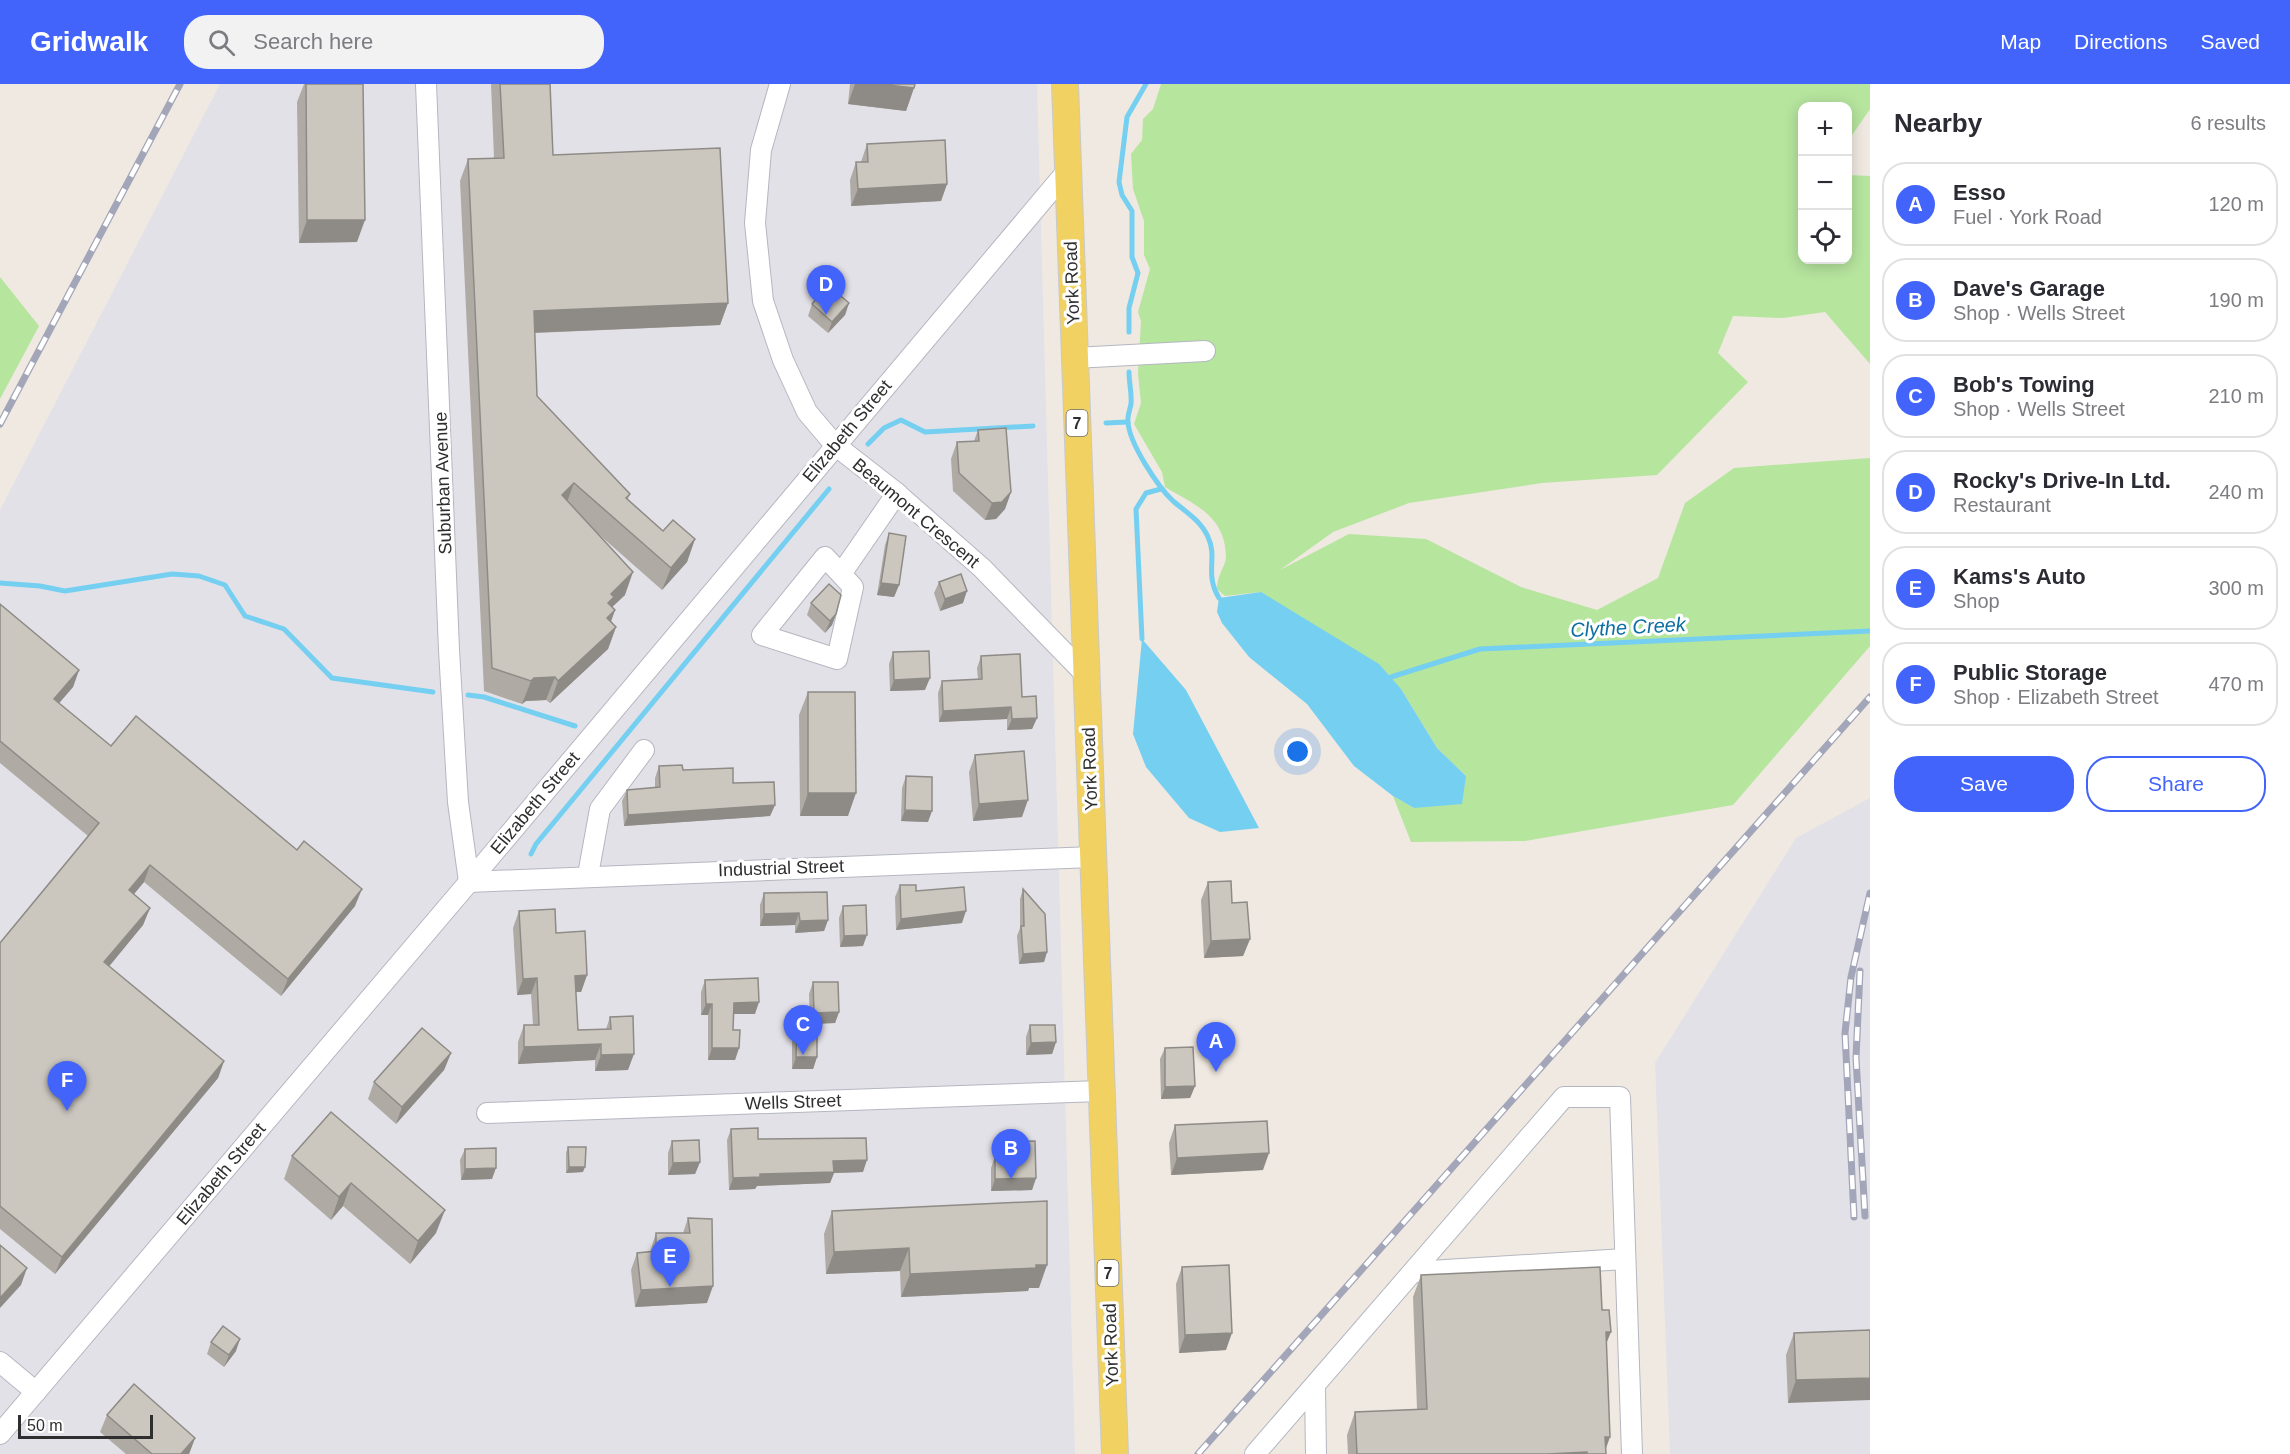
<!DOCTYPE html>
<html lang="en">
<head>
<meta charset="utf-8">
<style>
	body { margin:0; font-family:Helvetica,sans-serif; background:#f2f2f3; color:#2b2b33 }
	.controls { position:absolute; right:18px; top:18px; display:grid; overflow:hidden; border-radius:12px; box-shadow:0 3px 15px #0003 }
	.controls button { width:54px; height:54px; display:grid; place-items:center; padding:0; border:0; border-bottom:2px solid #e1e1e2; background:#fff; color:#2b2b33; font:30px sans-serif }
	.scale { position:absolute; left:18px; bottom:15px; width:135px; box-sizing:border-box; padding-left:6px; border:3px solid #2e2e2e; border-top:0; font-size:16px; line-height:21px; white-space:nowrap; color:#2e2e2e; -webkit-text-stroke:4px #fff; paint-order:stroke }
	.you { position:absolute; left:1298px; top:668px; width:21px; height:21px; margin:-15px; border:4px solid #fff; border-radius:50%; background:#1a73e8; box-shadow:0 0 0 9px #1a73e833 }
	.badge { display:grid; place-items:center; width:39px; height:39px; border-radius:50%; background:#4264fb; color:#fff; font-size:20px; font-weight:700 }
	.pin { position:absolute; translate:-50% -50px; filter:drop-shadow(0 2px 3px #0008) }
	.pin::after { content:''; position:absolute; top:32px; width:21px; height:18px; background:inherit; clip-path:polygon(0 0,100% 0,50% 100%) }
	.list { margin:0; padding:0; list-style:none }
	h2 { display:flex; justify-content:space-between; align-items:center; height:78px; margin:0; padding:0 24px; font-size:26px }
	h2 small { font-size:20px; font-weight:400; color:#7c7c81 }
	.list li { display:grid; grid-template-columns:39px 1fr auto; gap:18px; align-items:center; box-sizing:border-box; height:84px; margin:0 12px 12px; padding:0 12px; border:2px solid #e1e1e2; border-radius:24px }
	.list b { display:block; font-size:22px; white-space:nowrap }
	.list p { margin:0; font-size:20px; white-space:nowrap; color:#7c7c81 }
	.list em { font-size:20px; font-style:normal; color:#7c7c81 }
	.actions { display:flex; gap:12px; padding:18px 24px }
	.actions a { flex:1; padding:14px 0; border:2px solid #4264fb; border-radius:24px; text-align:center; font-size:21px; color:#4264fb }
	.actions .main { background:#4264fb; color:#fff }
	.icon { flex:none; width:33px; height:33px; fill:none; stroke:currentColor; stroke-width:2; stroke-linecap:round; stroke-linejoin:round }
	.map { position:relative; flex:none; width:1870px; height:1370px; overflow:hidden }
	header { display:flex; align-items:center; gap:36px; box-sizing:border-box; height:84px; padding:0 30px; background:#4264fb; color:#fff }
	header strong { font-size:28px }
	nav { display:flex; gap:33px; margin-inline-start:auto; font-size:21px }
	.search { width:420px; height:54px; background:#f2f2f3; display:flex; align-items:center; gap:15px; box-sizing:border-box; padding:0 21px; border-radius:24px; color:#7c7c81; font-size:22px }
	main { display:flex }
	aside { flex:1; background:#fff }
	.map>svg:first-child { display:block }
	.industrial { fill:#e3e1e8 }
	.green { fill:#b6e59e }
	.water { fill:#75cff0 }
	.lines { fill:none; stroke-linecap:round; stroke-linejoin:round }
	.stream { stroke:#75cff0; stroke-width:5 }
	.minor-casing { stroke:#b4b7c1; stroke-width:22 }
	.major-casing { stroke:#c9c9c9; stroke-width:28 }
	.minor { stroke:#fff; stroke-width:20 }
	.major { stroke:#f2d163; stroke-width:26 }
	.rail-casing { stroke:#a3a6b8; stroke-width:7 }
	.rail { stroke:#fff; stroke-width:4.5; stroke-dasharray:14; stroke-linecap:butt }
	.wall { fill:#afaba4 }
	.shaded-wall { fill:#8e8b86 }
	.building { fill:#cbc7bf; stroke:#8e8b86; stroke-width:1.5 }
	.labels { text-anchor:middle; stroke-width:6; stroke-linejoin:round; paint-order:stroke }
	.shield { fill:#fff; stroke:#6d6d6d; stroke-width:1.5 }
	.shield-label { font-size:16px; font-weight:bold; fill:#2e2e2e }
	.street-label { font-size:18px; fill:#2e2e2e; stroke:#fff }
	.water-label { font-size:20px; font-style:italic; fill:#0d6fa3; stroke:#fff }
</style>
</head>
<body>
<header>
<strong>Gridwalk</strong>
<div class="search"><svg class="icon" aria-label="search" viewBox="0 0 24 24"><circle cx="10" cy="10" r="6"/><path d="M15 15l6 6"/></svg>Search here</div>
<nav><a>Map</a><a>Directions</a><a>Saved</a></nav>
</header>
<main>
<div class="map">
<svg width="1870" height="1370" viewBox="0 0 1870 1370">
	<rect width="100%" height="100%" fill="#efe9e1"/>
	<!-- industrial -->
	<g class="industrial">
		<path d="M220 0H1037L1075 1370H0V426Z"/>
		<path d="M1870 714V1370H1670L1655 979 1796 754Z"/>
	</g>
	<!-- green -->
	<g class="green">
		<path d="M1161 0H1870V25L1848 57V22H1802V176H1848V91L1870 92V280L1825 228 1783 234 1733 232 1718 269 1748 298 1657 391 1542 399 1409 419 1333 448 1280 486 1349 450 1426 455 1521 503 1597 526 1658 494 1685 419 1734 384 1870 374V562L1733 721 1525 757 1411 758 1393 712 1414 724 1466 692 1437 664 1401 605 1261 508 1225 512 1217 505C1217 491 1225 483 1226 474 1226 432 1195 421 1165 403L1162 388 1134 340 1141 319 1138 290 1141 237 1138 228 1150 185 1144 171V137L1133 105 1131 70 1142 56 1143 35 1153 25Z"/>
		<path d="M0 193 39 242 0 315Z"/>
	</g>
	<!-- water -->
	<g class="water">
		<path d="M1261 508 1379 580 1401 605 1437 664 1466 692 1462 720 1414 724 1393 712 1354 682 1307 620 1249 573 1222 539 1217 528 1219 514Z"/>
		<path d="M1142 555 1186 606 1259 744 1220 748 1189 734 1146 683 1133 650Z"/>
	</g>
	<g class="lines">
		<!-- stream -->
		<g class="stream">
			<path d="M1129 248V224L1138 189 1132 173V127L1122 111 1119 98 1127 33 1146 0"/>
			<path d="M1129 288C1129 299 1132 310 1131 320 1130 326 1127 332 1128 338 1129 359 1158 403 1173 417 1186 428 1201 437 1208 453 1218 474 1204 489 1219 514"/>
			<path d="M1106 339 1128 338"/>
			<path d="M868 360 884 344 901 336 925 348 1033 342"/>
			<path d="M0 499 40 502 65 507 172 490 199 492 225 501 245 532 284 545 332 594 433 608"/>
			<path d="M1142 555 1136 425 1146 409 1161 405"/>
			<path d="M1391 593 1480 565 1870 547"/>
			<path d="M468 611 484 613 575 642"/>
			<path d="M531 770 536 760 829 405"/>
		</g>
		<defs>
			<g id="minor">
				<path d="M426 0 449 566 458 718 469 798"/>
				<path d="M780 0 761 66 755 139 763 217 783 276 807 328 835 361 894 407 982 484 1087 592"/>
				<path d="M1074 274 1205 267"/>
				<path d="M841 490 853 503 837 575 762 551 825 473 841 490 897 409"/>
				<path d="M588 791 600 725 644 666"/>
				<path d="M469 798 1093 773"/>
				<path d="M487 1029 1100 1007"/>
				<path d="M1413 1188 1625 1175"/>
				<path d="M0 1278 36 1308"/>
				<path d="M1315 1303 1316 1370"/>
				<path d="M0 1350 469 798 1068 86"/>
				<path d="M1255 1370 1564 1013H1620L1632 1370"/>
			</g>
			<path id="major" d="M1065 0 1115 1370"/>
		</defs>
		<!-- minor casing -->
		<use href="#minor" class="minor-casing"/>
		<!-- major casing -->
		<use href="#major" class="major-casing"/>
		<!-- minor -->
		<use href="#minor" class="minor"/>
		<!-- major -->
		<use href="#major" class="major"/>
		<defs>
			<g id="rail">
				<path d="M0 340 180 0"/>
				<path d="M1860 887 1856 974 1865 1132"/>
				<path d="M1854 1133 1845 949 1851 893 1870 809"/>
				<path d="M1198 1370 1870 613"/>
			</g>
		</defs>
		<!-- rail casing -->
		<use href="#rail" class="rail-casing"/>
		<!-- rail -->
		<use href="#rail" class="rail"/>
	</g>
	<!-- wall -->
	<g class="wall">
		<path d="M304 0H363L357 158 299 159 297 18Z"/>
		<path d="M491 0H550L553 71 728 219 720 241 535 249 537 312 630 410 628 415 663 447 695 455 687 478 662 506 595 447 625 511 612 523 615 526 611 537 616 543 608 565 550 619 546 616 526 617 522 620 484 607 460 97 468 75 494 74Z"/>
		<path d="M850 0H915L906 27 848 20Z"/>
		<path d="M867 60 947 100 941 117 851 122 850 96 856 78H861Z"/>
		<path d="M849 219 845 231 828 249 808 232 812 220Z"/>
		<path d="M978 346 1011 408 1005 425 996 435 985 436 953 407 951 375 957 358 974 357Z"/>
		<path d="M889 449 899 501 894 513 877 511 885 461Z"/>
		<path d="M939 498 963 519 940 527 934 509Z"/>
		<path d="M811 519 836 530 832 541 825 549 807 531Z"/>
		<path d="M0 520 79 586 73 603 59 619 111 662 355 822 281 912 144 798 134 810 150 824 143 841 109 882 224 977 218 994 55 1190 0 1145V859L88 752 0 679Z"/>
		<path d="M893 568 925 606 890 607 889 580Z"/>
		<path d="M981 572 1022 613 1037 634 1032 645 1007 646V635L939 638 938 609 942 597 978 595 977 584Z"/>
		<path d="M808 608 848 732H800L799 631Z"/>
		<path d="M975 671 1022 733 973 737 969 688Z"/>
		<path d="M659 682 683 686 733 699 775 721 770 732 624 742 622 717 627 706 655 704V694Z"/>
		<path d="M906 692 928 738 901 737 902 704Z"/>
		<path d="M1208 798 1250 855 1243 872 1204 874 1201 816Z"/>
		<path d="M900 801 916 807 962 839 896 846 895 813Z"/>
		<path d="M1023 805 1047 868 1044 878 1019 880 1017 852 1020 844V815Z"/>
		<path d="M764 809 828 836 824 847 795 849V841L760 842V821Z"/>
		<path d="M843 822 863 862 840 863 839 834Z"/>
		<path d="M519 827 556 849 587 891 581 908H576L578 946 606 945 610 933 628 986 595 987V976L518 980V958L524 941H533L531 910 517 911 513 844Z"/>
		<path d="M705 896 755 930H734L733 946 739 964 735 976H708V931H701V908Z"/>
		<path d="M813 898 839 928 835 939 810 940 809 910Z"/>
		<path d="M1030 941 1056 958 1052 970 1026 971V953Z"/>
		<path d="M797 944 817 973 813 985H792V956Z"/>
		<path d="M1165 964 1195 1002 1190 1014 1161 1015 1160 975Z"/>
		<path d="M451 969 444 986 396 1040 368 1015 374 998Z"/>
		<path d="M331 1028 436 1149 410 1180 343 1122 331 1136 284 1095 292 1072Z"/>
		<path d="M1175 1041 1263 1086 1171 1091 1169 1059Z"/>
		<path d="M731 1045 758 1055 863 1088 834 1089 830 1099 757 1102 755 1105 729 1106 727 1056Z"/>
		<path d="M672 1057 700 1078 695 1090 668 1091V1069Z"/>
		<path d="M1004 1058 1036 1094 1032 1106 991 1107V1084L995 1072H1000Z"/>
		<path d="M568 1063 583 1088 566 1089V1069Z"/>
		<path d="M465 1065 492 1095 461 1096 460 1076Z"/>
		<path d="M832 1127 1039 1204H1029L1028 1207 901 1213 900 1187 826 1190 824 1150Z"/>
		<path d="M688 1134 707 1219 635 1223 631 1186 637 1169 650 1168 656 1149H683Z"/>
		<path d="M1182 1183 1226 1266 1179 1269 1176 1200Z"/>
		<path d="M1421 1191 1602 1226 1606 1260V1370H1348L1347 1351 1355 1328 1417 1326 1413 1213Z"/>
		<path d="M1870 1246 1788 1319 1786 1271 1794 1249Z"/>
		<path d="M211 1258 236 1267 224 1283 207 1270Z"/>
		<path d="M107 1331 195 1354 189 1370H126L100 1348Z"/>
	</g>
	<!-- shaded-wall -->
	<g class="shaded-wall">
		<path d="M855 0H879L914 4 906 27 848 20Z"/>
		<path d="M947 100 941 117 851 122 858 105Z"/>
		<path d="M307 136H365L357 158 299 159Z"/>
		<path d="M728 219 720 241 526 249 534 227Z"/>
		<path d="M849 219 845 231 828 249 832 238Z"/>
		<path d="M574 399 566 421 562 411Z"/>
		<path d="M1011 408 1005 425 996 435 985 436 992 419Z"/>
		<path d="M695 455 687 478 662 506 671 484Z"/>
		<path d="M633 488 625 511 609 526 599 542 611 510Z"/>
		<path d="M881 499 899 501 894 513 877 511Z"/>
		<path d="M967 507 963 519 940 527 945 515Z"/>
		<path d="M615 526 607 549V534Z"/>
		<path d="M836 530 832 541 825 549 830 537Z"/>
		<path d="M616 543 608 565 550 619 558 597Z"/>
		<path d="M79 586 73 603 48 632 54 615Z"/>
		<path d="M555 593 546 616 526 617 522 620 531 597 534 594Z"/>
		<path d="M930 594 925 606 890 607 894 596Z"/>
		<path d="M1011 623 1007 635 939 638 943 627Z"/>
		<path d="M1037 634 1032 645 1007 646 1012 635Z"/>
		<path d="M808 709H856L848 732H800Z"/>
		<path d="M1028 716 1022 733 973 737 979 720Z"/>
		<path d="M775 721 770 732 624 742 628 731Z"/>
		<path d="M905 726 932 727 928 738 901 737Z"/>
		<path d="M150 781 144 798 123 823 129 806Z"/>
		<path d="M362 805 355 822 281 912 288 895Z"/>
		<path d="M150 824 143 841 98 896 104 878Z"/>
		<path d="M966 827 962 839 896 846 901 835Z"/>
		<path d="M799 829 795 841 760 842 764 830Z"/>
		<path d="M828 836 824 847 795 849 800 837Z"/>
		<path d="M867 851 863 862 840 863 844 852Z"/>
		<path d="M1250 855 1243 872 1204 874 1211 857Z"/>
		<path d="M1047 868 1044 878 1019 880 1023 870Z"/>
		<path d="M587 891 581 908H569L575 892Z"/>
		<path d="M537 894 531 910 517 911 523 895Z"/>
		<path d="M759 918 755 930H730L734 919Z"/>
		<path d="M706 920H712L708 931H701Z"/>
		<path d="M839 928 835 939 810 940 814 929Z"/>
		<path d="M1056 958 1052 970 1026 971 1031 959Z"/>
		<path d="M601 960 595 976 518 980 524 963Z"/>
		<path d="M712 964H739L735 976H708Z"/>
		<path d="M451 969 444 986 396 1040 402 1023Z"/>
		<path d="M634 970 628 986 595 987 601 971Z"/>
		<path d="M796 973H817L813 985H792Z"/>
		<path d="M224 977 218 994 55 1190 62 1173Z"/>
		<path d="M1195 1002 1190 1014 1161 1015 1165 1003Z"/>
		<path d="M1269 1069 1263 1086 1171 1091 1177 1074Z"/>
		<path d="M867 1076 863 1088 834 1089 830 1099 757 1102 755 1105 729 1106 733 1094 833 1077Z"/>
		<path d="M700 1078 695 1090 668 1091 673 1079Z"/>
		<path d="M569 1083H585L583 1088 566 1089Z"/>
		<path d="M496 1084 492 1095 461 1096 465 1085Z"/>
		<path d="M1036 1094 1032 1106 991 1107 995 1095Z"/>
		<path d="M351 1099 343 1122 331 1136 339 1113Z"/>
		<path d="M445 1126 436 1149 410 1180 418 1157Z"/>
		<path d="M909 1164 900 1187 826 1190 834 1168Z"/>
		<path d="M1036 1181H1047L1039 1204H1029L1028 1207 901 1213 910 1190Z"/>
		<path d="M27 1184 21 1201 0 1224V1214Z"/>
		<path d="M713 1202 707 1219 635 1223 641 1206Z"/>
		<path d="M1606 1248H1611L1602 1270Z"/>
		<path d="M1232 1249 1226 1266 1179 1269 1185 1251Z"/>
		<path d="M240 1255 236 1267 224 1283 229 1271Z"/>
		<path d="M1870 1294V1316L1788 1319 1796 1296Z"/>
		<path d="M1605 1353H1610L1604 1370Z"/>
		<path d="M195 1354 189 1370H181Z"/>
		<path d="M1587 1368 1586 1370H1547Z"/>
	</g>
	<!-- building -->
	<g class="building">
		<path d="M306 0H363L365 136H307Z"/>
		<path d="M500 0H550L553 71 720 64 728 219 534 227 537 312 630 410 626 414 663 447 673 436 695 455 671 484 574 399 562 411 633 488 611 510 614 513 608 519 615 526 607 534 616 543 558 597 555 593 534 594 531 597 492 584 468 75 504 74Z"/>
		<path d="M879 0H915L914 4Z"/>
		<path d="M945 56 947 100 858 105 856 78H868L867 60Z"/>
		<path d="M828 201 849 219 832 238 812 220Z"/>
		<path d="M1006 344 1011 408 1002 418 992 419 959 389 957 358 979 357 978 346Z"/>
		<path d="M889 449 906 452 899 501 881 499Z"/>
		<path d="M961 490 967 507 945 515 939 498Z"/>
		<path d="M829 500 841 511 836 530 830 537 811 519Z"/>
		<path d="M0 520 79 586 54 615 111 662 136 632 297 766 304 757 362 805 288 895 150 781 129 806 150 824 104 878 224 977 62 1173 0 1122V859L99 739 0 657Z"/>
		<path d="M929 567 930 594 894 596 893 568Z"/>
		<path d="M1020 570 1022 613 1036 612 1037 634 1012 635 1011 623 943 627 942 597 982 595 981 572Z"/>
		<path d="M808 608H855L856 709H808Z"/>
		<path d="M1024 667 1028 716 979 720 975 671Z"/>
		<path d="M682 681 683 686 733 684V699L774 698 775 721 628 731 627 706 660 703 659 682Z"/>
		<path d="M906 692 932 693V727L905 726Z"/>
		<path d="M1231 797 1232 819 1247 818 1250 855 1211 857 1208 798Z"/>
		<path d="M900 801H916V807L964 803 966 827 901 835Z"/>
		<path d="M1023 805 1045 830 1047 868 1023 870 1021 842H1024Z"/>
		<path d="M827 808 828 836 800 837 799 829 764 830V809Z"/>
		<path d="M866 821 867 851 844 852 843 822Z"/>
		<path d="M555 825 556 849 585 847 587 891 575 892 578 946 611 945 610 933 633 932 634 970 601 971V960L524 963V941H539L537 894 523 895 519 827Z"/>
		<path d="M758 894 759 918 734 919 733 946H740L739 964H712V920H706L705 896Z"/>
		<path d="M813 898H838L839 928 814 929Z"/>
		<path d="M1030 941H1055L1056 958 1031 959Z"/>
		<path d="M422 944 451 969 402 1023 374 998Z"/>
		<path d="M797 944H817V973H796Z"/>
		<path d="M1193 963 1195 1002 1165 1003V964Z"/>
		<path d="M331 1028 445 1126 418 1157 351 1099 339 1113 292 1072Z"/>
		<path d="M1267 1037 1269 1069 1177 1074 1175 1041Z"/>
		<path d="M758 1044V1055L866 1054 867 1076 833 1077 834 1088 760 1090V1093L733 1094 731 1045Z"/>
		<path d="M699 1056 700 1078 673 1079 672 1057Z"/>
		<path d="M1035 1057 1036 1094 995 1095V1072H1005L1004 1058Z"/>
		<path d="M568 1063H586L585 1083H569Z"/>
		<path d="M496 1064V1084L465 1085V1065Z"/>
		<path d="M1047 1117V1181H1036V1184L910 1190 909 1164 834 1168 832 1127Z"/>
		<path d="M688 1134 712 1135 713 1202 641 1206 637 1169 656 1167V1149H690Z"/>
		<path d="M0 1161 27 1184 0 1214Z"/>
		<path d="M1229 1181 1232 1249 1185 1251 1182 1183Z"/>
		<path d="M1600 1183 1602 1226H1609L1611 1248H1606L1610 1353H1605L1606 1370H1587V1368L1547 1370H1357L1355 1328 1427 1325 1421 1191Z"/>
		<path d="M223 1242 240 1255 229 1271 211 1258Z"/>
		<path d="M1870 1246V1294L1796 1296 1794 1249Z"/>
		<path d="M134 1300 195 1354 181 1370H152L107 1331Z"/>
	</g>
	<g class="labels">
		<!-- shield labels -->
		<g class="shield">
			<rect x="1066.5" y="326" width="21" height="26" rx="4.5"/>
			<rect x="1097.5" y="1176" width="21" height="26" rx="4.5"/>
		</g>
		<g class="shield-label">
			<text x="1077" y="345">7</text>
			<text x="1108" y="1195">7</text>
		</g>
		<!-- street labels -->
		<g class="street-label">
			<text transform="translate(1072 199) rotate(-92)" y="6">York Road</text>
			<text transform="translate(847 347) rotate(-50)" y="6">Elizabeth Street</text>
			<text transform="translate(443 399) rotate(-92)" y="6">Suburban Avenue</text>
			<text transform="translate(916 429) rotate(40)" y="6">Beaumont Crescent</text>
			<text transform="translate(1090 685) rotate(-92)" y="6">York Road</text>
			<text transform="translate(535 719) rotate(-50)" y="6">Elizabeth Street</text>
			<text transform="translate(781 784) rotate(-2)" y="6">Industrial Street</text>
			<text transform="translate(793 1018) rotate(-2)" y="6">Wells Street</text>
			<text transform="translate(221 1090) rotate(-50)" y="6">Elizabeth Street</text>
			<text transform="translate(1111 1261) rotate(-92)" y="6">York Road</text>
		</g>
		<!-- water labels -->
		<g class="water-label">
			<text transform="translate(1628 543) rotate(-3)" y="7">Clythe Creek</text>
		</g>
	</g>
</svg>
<div class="controls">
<button>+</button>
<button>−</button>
<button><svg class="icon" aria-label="locate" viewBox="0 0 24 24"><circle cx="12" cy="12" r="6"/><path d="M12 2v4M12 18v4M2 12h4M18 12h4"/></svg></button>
</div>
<div class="scale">50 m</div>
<div class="you"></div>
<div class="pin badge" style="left:1216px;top:988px">A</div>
<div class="pin badge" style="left:1011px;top:1095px">B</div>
<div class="pin badge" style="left:803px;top:971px">C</div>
<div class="pin badge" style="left:826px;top:231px">D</div>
<div class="pin badge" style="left:670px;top:1203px">E</div>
<div class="pin badge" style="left:67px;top:1027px">F</div>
</div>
<aside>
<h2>Nearby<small>6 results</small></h2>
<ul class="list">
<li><span class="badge">A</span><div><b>Esso</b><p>Fuel · York Road</p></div><em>120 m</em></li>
<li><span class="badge">B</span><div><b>Dave's Garage</b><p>Shop · Wells Street</p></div><em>190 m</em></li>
<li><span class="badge">C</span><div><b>Bob's Towing</b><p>Shop · Wells Street</p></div><em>210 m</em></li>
<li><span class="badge">D</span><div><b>Rocky's Drive-In Ltd.</b><p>Restaurant</p></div><em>240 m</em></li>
<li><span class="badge">E</span><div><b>Kams's Auto</b><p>Shop</p></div><em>300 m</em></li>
<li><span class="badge">F</span><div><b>Public Storage</b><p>Shop · Elizabeth Street</p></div><em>470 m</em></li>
</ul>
<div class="actions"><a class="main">Save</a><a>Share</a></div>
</aside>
</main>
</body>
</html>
